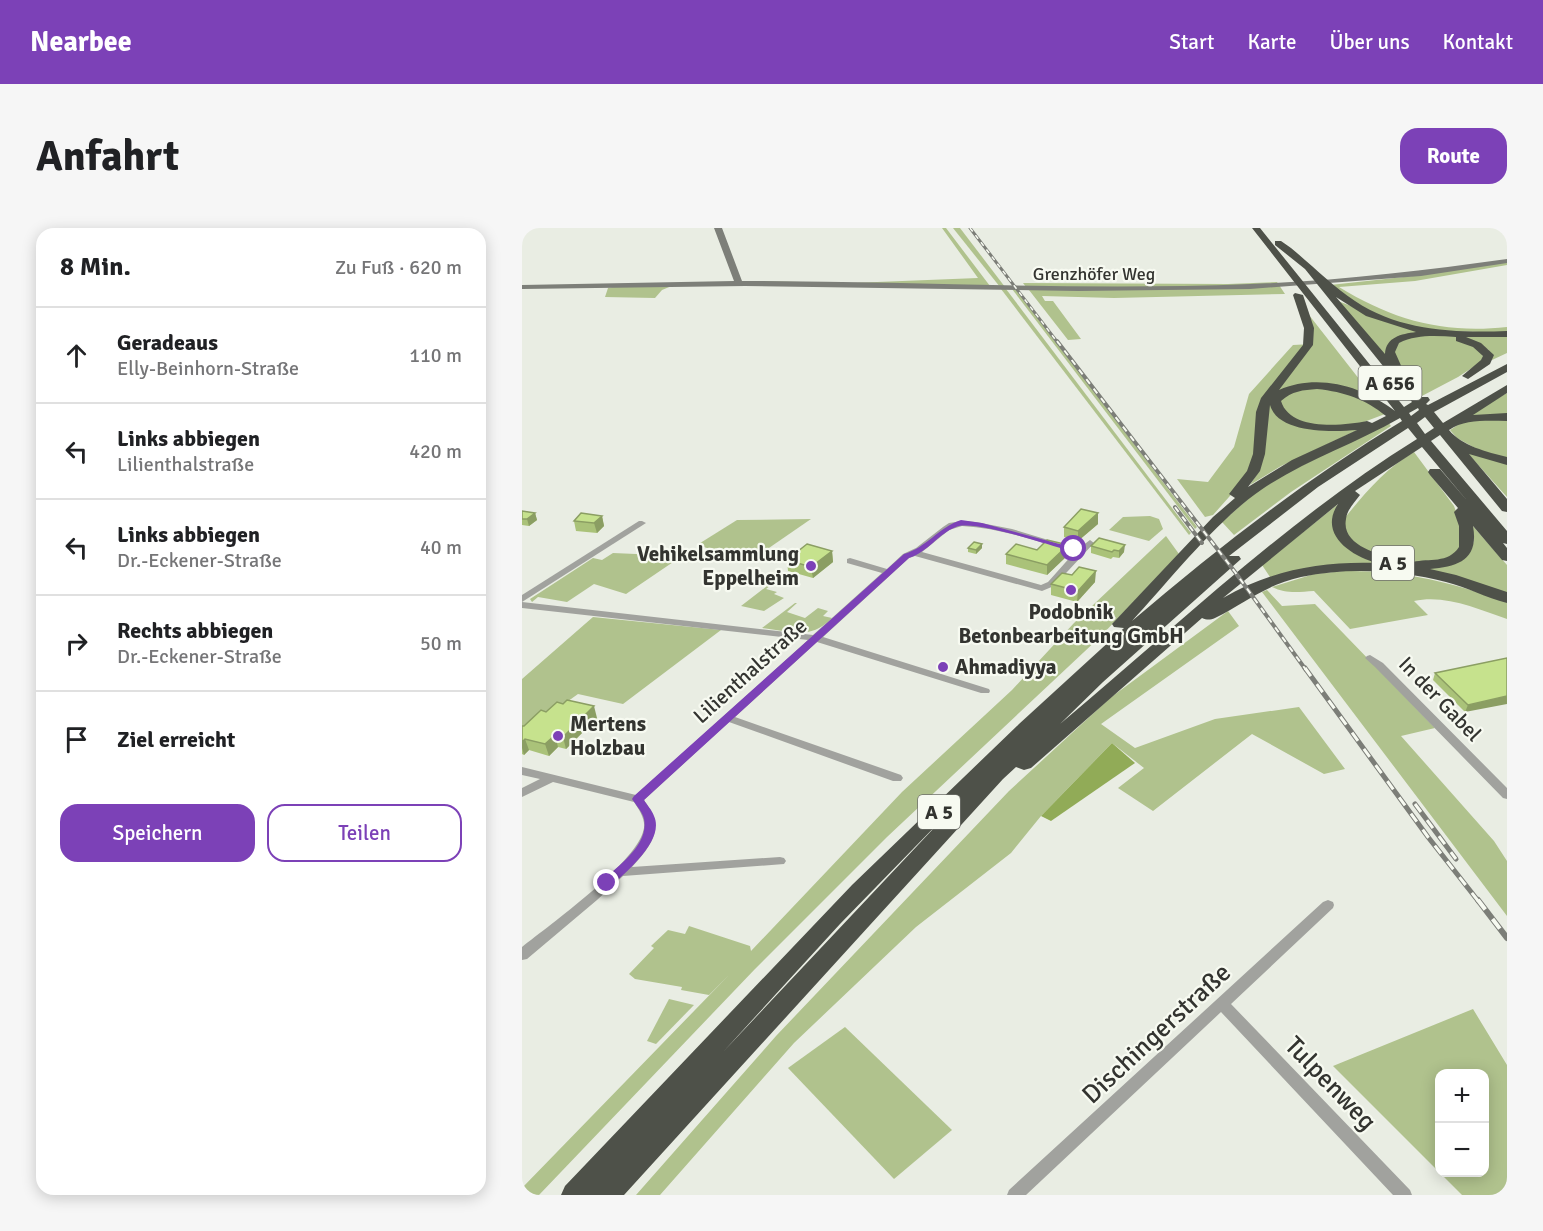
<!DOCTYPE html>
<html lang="de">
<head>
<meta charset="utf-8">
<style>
	body { margin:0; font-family:Signika,sans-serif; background:#f6f6f6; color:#202124 }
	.controls { position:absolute; right:18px; bottom:18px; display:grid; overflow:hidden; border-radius:12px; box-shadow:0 3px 15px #0003 }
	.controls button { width:54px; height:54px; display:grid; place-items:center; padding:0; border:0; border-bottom:2px solid #e0e0e0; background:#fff; color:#202124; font:30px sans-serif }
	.stop { position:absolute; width:18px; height:18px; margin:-14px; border:4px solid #7c41b7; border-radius:50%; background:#fff }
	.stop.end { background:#7c41b7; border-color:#fff; box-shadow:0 2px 6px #0008 }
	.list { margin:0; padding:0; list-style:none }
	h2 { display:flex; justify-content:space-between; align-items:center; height:78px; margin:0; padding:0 24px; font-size:26px }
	h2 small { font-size:20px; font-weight:400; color:#757577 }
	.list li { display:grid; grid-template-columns:39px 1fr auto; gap:18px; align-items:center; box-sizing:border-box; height:96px; padding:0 24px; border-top:2px solid #e0e0e0 }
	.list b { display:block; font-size:22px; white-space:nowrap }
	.list p { margin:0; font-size:20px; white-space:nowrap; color:#757577 }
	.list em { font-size:20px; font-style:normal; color:#757577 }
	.actions { display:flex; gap:12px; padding:18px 24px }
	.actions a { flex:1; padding:14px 0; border:2px solid #7c41b7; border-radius:18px; text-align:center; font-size:21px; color:#7c41b7 }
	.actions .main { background:#7c41b7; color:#fff }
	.icon { flex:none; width:33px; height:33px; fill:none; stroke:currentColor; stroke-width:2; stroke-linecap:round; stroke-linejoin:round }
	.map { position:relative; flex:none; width:985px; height:967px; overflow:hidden; border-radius:18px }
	header { display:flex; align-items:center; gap:36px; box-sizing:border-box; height:84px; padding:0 30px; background:#7c41b7; color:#fff }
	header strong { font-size:28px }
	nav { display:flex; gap:33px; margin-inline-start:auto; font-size:21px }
	.intro { display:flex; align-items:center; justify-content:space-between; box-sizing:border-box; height:144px; padding:0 36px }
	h1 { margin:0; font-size:42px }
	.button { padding:15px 27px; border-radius:18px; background:#7c41b7; color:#fff; font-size:21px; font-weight:700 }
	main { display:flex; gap:36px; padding:0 36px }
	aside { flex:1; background:#fff; border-radius:18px; box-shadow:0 3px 15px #0003 }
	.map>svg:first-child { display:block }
	.green { fill:#b0c28d; fill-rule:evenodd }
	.water { fill:#91ab57 }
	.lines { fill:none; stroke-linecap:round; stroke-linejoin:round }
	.street { fill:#a1a29e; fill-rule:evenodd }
	.secondary { fill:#7d7f79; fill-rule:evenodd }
	.highway { fill:#4e5149; fill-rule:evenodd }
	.rail-far3-casing { stroke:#7c7e78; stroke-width:3 }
	.rail-far2-casing { stroke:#7c7e78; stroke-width:4 }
	.rail-far1-casing { stroke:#7c7e78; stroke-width:5 }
	.rail-casing { stroke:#7c7e78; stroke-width:6 }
	.rail-far3 { stroke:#f7faf1; stroke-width:1.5; stroke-dasharray:4.5; stroke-linecap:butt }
	.rail-far2 { stroke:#f7faf1; stroke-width:2; stroke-dasharray:6; stroke-linecap:butt }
	.rail-far1 { stroke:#f7faf1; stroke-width:3; stroke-dasharray:10; stroke-linecap:butt }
	.rail { stroke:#f7faf1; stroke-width:4; stroke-dasharray:12; stroke-linecap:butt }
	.wall { fill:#aac279 }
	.shaded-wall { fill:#8b9e63 }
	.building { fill:#c6e28d; stroke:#8b9e63; stroke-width:1.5 }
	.route { fill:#7c41b7 }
	.poi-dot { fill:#7c41b7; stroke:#f7faf1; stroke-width:2 }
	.labels { text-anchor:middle; stroke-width:4.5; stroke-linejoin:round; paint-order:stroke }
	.far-street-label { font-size:18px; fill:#333430; stroke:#f7faf1 }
	.shield { fill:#f7faf1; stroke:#6e6f6a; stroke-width:1.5 }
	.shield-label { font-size:20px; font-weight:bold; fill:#333430 }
	.poi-label { font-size:21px; font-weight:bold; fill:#333430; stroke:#f7faf1; text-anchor:start }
	.street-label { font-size:21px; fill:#333430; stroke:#f7faf1 }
	.near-street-label { font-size:26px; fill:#333430; stroke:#f7faf1 }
</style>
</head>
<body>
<header>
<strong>Nearbee</strong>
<nav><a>Start</a><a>Karte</a><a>Über uns</a><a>Kontakt</a></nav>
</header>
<div class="intro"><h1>Anfahrt</h1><a class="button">Route</a></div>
<main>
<aside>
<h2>8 Min.<small>Zu Fuß · 620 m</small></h2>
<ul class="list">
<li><svg class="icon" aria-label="ahead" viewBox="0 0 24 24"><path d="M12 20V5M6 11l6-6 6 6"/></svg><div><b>Geradeaus</b><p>Elly-Beinhorn-Straße</p></div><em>110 m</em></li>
<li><svg class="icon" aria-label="left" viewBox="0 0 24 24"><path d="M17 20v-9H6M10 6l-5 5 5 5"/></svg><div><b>Links abbiegen</b><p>Lilienthalstraße</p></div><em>420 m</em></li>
<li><svg class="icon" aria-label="left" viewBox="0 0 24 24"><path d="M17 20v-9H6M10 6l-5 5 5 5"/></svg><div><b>Links abbiegen</b><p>Dr.-Eckener-Straße</p></div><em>40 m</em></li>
<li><svg class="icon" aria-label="right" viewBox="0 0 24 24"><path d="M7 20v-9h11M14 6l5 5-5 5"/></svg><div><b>Rechts abbiegen</b><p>Dr.-Eckener-Straße</p></div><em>50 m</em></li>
<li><svg class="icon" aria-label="arrive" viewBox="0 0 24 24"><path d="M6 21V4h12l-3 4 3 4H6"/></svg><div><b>Ziel erreicht</b></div></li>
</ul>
<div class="actions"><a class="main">Speichern</a><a>Teilen</a></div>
</aside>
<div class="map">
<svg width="985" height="967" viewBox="0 0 985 967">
	<rect width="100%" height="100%" fill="#e9ede3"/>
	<!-- green -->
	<g class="green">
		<path d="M420 0H424L468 58 224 54 222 53 330 55 456 50Z"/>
		<path d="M431 0H438L483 59H478Z"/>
		<path d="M985 34V37L893 53 817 59C871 92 921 106 985 99V104C938 104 885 105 843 81 831 75 820 65 808 57L891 48Z"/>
		<path d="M755 54 763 66 592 70 520 68 523 73H531L559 111 546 112 507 62H626L504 59 501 55 706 56Z"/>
		<path d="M152 57 140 62 133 70 83 69 86 60 91 59Z"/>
		<path d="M479 61H484L669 305 667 307Z"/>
		<path d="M490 61H495L675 299 673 301Z"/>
		<path d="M816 73 884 99 985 108V125L970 132 966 121 959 122 962 132 936 149 898 169 874 132 865 131Z"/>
		<path d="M787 87 852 170 835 167 863 186 834 197 840 200 759 238 728 257 737 243 715 260 691 287 683 289 655 251 686 254 712 219 727 166 771 117 790 116Z"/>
		<path d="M985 165V269L941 220H953L935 210 928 202 950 188 948 186Z"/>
		<path d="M866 194 869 198 769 264 712 307 700 294 743 256Z"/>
		<path d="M892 224 932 278 948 323 952 313 950 297 985 337V367L857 337 748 349 740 337 815 277 817 278C810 285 809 294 812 303 836 274 859 243 892 224Z"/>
		<path d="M628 288 637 291 641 301 627 313 587 302 601 289Z"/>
		<path d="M289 291 228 333 175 317 215 292Z"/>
		<path d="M644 308 657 326 578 409 365 609 233 741 17 967H0V960L207 747 187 767 159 762 160 759 113 751 107 746 132 720 129 718 146 702 163 706 167 698 228 718 229 723 380 564 490 462 552 395Z"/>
		<path d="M91 325 160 328 104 366 72 356 45 374 16 369 10 374 8 371 71 330 80 332Z"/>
		<path d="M822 343C882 342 928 354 985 374V391C956 381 923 366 892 373L906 387 828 401 792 363C776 364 764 366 750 359L792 346Z"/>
		<path d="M253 354 244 361 255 364 252 366 262 370 242 383 219 378 249 355Z"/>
		<path d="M745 362 760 378 793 376 913 500 879 508 972 613 985 633V688L740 364Z"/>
		<path d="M273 375H275L265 384 283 390 296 380 306 383 301 388 310 390C287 413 270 403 240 400Z"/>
		<path d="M706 383 717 398 579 496 613 520 693 491 777 479 823 541 802 546 730 506 631 583 596 560 622 540 590 515 519 588 489 625 394 699 272 815 138 967H114L254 808 487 563 588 470Z"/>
		<path d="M71 389 199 402 101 476 56 466 0 506V451Z"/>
		<path d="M147 771 172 777 134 816 125 813Z"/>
		<path d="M951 781 985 837V967H940L811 838ZM918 846H963V944H918Z"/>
		<path d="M323 799 430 902 372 951 266 840Z"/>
	</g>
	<!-- water -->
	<path class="water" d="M590 515 613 535 529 593 519 588Z"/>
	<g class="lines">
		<!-- street -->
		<g class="street">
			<path d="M117 293H120L124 295 0 374V367Z"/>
			<path d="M440 293 454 294 490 301 556 321 568 312 572 315 532 358 520 363 393 328 387 330 301 409 467 461 468 463 467 465H459L295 414 213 489 379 547 381 550 379 553H371L207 494 122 572C142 601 132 614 110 639L258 629 262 630 264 633 262 636 101 648 75 672 5 731 0 732V719C29 696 111 637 121 604 125 593 118 583 112 574L31 554 0 569V560L18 551 0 547V539L114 567 286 412 0 380V374L291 407 360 345 325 335V331L328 330 365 341 381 326 394 320 421 299 427 295ZM440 298C477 300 513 312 549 324L551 326 526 354 519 357 400 324 427 302Z"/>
			<path d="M848 427 861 435 985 560V571L981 570 853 439 843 430 845 428Z"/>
			<path d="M806 672 811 674 812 677 811 680 709 776 888 962 890 967H871L699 784 504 967H485L487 962 801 674Z"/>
		</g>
		<!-- secondary -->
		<path class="secondary" d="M192 0H200L220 53C389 53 558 63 728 56 814 53 899 43 985 31V35L899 48 728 61 556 63 223 58 0 61V57L212 53Z"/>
		<!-- highway -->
		<path class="highway" d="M730 0H738L882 179 890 174 783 41 753 17V13H759L769 20C791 38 810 58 833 73 877 103 934 105 985 103V109H944L959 115 972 127 968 136 946 151 940 148 959 132 961 128 951 119 934 113V109C915 108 895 106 877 115L873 124 881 142 878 145 899 169H906L908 172 904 176 906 177 985 136V144L912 184 921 195 985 157V165L951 187 985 185V193C965 193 943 191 927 202 940 218 965 224 985 229V237L947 226 985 271V284L980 283 918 207 909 213 985 303V316L981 315 985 320V333L980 332 951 298C957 331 937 339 908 341L934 347 985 364V375C964 370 945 359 924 354 878 342 827 339 779 349 743 357 725 374 693 390 688 392 685 392 680 390L509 540 502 542 494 539 481 551 102 967H39L43 958 330 657 497 496 602 400 592 399 590 396 691 289 713 270 707 266 725 243 731 226 734 184 739 170 781 117 782 100 771 67 773 65 781 67 792 100 791 117 757 162C796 145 840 158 873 183ZM814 69 844 88 894 104C879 106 864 109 863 126ZM795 161C823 164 843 171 864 188L850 195 845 193C820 198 768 203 759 173 770 163 781 162 795 161ZM748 177C756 206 811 204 835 202L770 232 726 259 738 243 743 226ZM896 180 897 182 889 188 887 185ZM903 189 912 200 903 206 895 195ZM878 190 880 193C784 251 696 320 610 393 647 353 694 293 739 262 783 232 833 216 878 190ZM886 200 895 211C765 292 655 398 538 496L581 454 719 331 717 328H707L796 259ZM900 219 947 275 918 241H908L906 244 908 247 936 280 932 284 937 298V319C926 336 907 330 891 334L889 338 875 336 874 331C856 326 819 317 824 291 825 282 832 275 838 267L833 263ZM816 276C796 306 829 328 855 335 801 333 748 342 701 370ZM428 583 201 824 318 696Z"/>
		<defs>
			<path id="rail-far3" d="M448 0 536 115"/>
			<g id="rail-far2">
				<path d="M535 113 713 344 784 442"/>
				<path d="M653 279 680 315"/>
			</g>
			<g id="rail-far1">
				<path d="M783 440 906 609 957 674"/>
				<path d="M893 576 934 631"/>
			</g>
			<path id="rail" d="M956 672 985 710"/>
		</defs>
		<!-- rail-far3 casing -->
		<use href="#rail-far3" class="rail-far3-casing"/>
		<!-- rail-far2 casing -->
		<use href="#rail-far2" class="rail-far2-casing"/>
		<!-- rail-far1 casing -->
		<use href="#rail-far1" class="rail-far1-casing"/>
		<!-- rail casing -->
		<use href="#rail" class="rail-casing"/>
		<!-- rail-far3 -->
		<use href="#rail-far3" class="rail-far3"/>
		<!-- rail-far2 -->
		<use href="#rail-far2" class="rail-far2"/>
		<!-- rail-far1 -->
		<use href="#rail-far1" class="rail-far1"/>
		<!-- rail -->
		<use href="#rail" class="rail"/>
	</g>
	<!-- wall -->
	<g class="wall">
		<path d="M0 283 13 285 15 292 7 298 0 297Z"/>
		<path d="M576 285V296L556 313 542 309V299Z"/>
		<path d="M80 288 82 298 75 305 54 303 52 293Z"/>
		<path d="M546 317V327L525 347 484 336V326Z"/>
		<path d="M569 318 602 324 597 330 591 329 589 331 569 325Z"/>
		<path d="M446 320H460L454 326 446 324Z"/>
		<path d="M310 323 311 334 291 350 266 343 265 332Z"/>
		<path d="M550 347 573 354 555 374 529 367V356Z"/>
		<path d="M985 430 943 484 911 452 913 445Z"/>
		<path d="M24 484 75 490 44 521 36 519 27 528 7 522 2 527 0 526V498H2Z"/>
	</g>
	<!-- shaded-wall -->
	<g class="shaded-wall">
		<path d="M13 285 15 292 7 298 5 291Z"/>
		<path d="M576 285V296L556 313V303Z"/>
		<path d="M80 288 82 298 75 305 72 295Z"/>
		<path d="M460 316V320L454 326V322Z"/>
		<path d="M546 317V327L525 347V337Z"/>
		<path d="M603 317 602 324 597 330V323Z"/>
		<path d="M310 323 311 334 291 350 289 339Z"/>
		<path d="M574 343 573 354 555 374 556 363Z"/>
		<path d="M985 468V476L943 484 946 477Z"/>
		<path d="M72 478 75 490 44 521 41 509Z"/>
		<path d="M33 507 36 519 27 528 23 516Z"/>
		<path d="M3 511 7 522 2 527 0 520V514Z"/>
	</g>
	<!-- building -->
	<g class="building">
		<path d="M559 281 576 285 556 303 542 299Z"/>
		<path d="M0 284V283L13 285 5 291H0Z"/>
		<path d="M59 285 80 288 72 295 52 293Z"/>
		<path d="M577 310 603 317 597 323 592 322 590 324 569 318Z"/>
		<path d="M525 312 546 317 525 337 484 326 494 316 515 322Z"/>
		<path d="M452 314 460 316 454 322 446 320Z"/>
		<path d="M285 316 310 323 289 339 265 332Z"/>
		<path d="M557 339 574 343 556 363 529 356 540 345 550 347Z"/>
		<path d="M985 430V468L946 477 913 445Z"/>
		<path d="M45 472 72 478 41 509 33 507 23 516 3 511 0 514V498H2L19 482 24 484 35 474 41 476Z"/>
	</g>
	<!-- route -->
	<path class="route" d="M439 292 460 295 556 321 552 324C529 318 452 291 434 299 416 306 406 324 387 330L122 572C125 577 130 582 132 588 143 612 105 643 89 658H81V652C97 637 127 617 122 591 121 585 114 577 110 571L112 568 382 326C404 320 417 299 439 292Z"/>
	<!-- markers -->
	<g class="poi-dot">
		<circle cx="289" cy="338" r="6"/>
		<circle cx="549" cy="362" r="6"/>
		<circle cx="421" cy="439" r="6"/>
		<circle cx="36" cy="508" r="6"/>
	</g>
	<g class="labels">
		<!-- far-street labels -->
		<g class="far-street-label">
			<text x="572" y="52">Grenzhöfer Weg</text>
		</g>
		<!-- shield labels -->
		<g class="shield">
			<rect x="836.5" y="138" width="63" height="34" rx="4.5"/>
			<rect x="850" y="318" width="42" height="34" rx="4.5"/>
			<rect x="396" y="567" width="42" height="34" rx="4.5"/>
		</g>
		<g class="shield-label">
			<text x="868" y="162">A 656</text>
			<text x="871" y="342">A 5</text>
			<text x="417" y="591">A 5</text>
		</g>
		<!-- poi labels -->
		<g class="poi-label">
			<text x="277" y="333" text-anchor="end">Vehikelsammlung<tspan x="277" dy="24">Eppelheim</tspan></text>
			<text x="549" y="391" text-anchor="middle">Podobnik<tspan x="549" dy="24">Betonbearbeitung GmbH</tspan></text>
			<text x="433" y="446">Ahmadiyya</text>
			<text x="48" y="503">Mertens<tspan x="48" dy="24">Holzbau</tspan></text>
		</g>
		<!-- street labels -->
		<g class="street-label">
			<text transform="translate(228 443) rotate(-42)" y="7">Lilienthalstraße</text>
			<text transform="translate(918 471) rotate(46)" y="7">In der Gabel</text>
		</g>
		<!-- near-street labels -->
		<g class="near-street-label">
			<text transform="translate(634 805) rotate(-43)" y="9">Dischingerstraße</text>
			<text transform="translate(809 855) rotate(46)" y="9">Tulpenweg</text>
		</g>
	</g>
</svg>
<div class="controls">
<button>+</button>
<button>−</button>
</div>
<div class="stop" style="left:552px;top:321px"></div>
<div class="stop end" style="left:85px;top:655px"></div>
</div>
</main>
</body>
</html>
